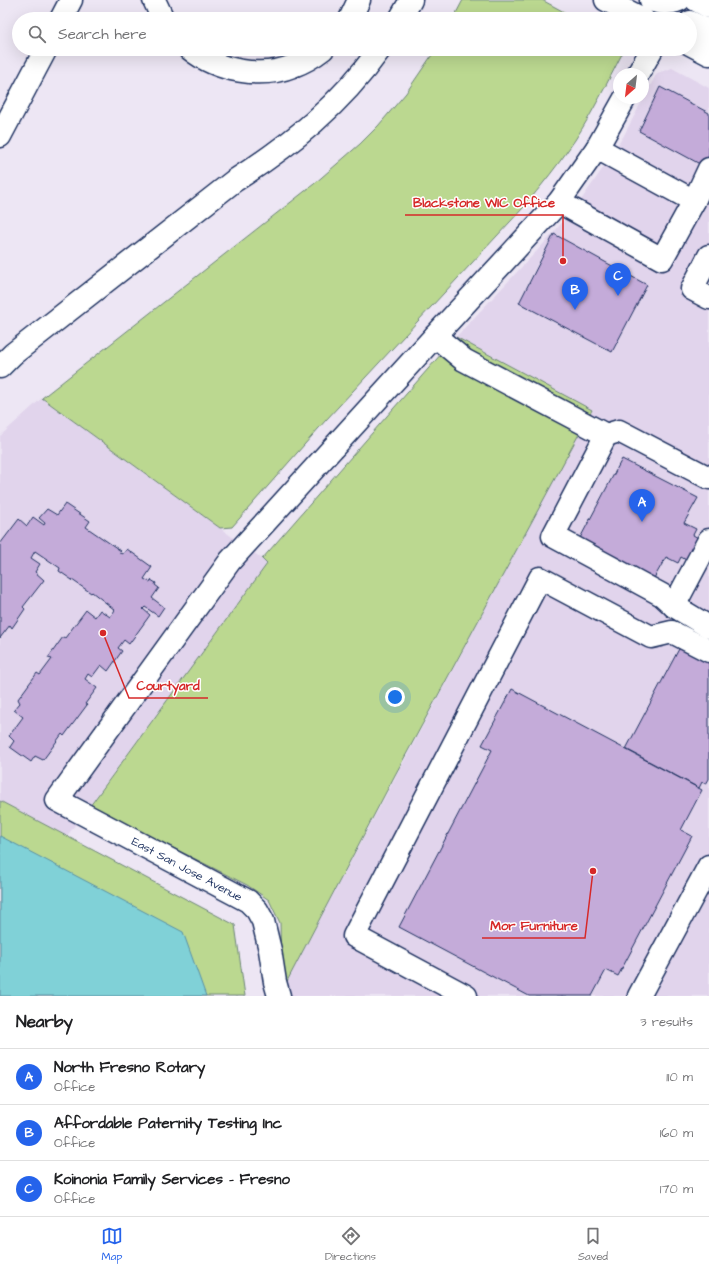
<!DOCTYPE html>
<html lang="en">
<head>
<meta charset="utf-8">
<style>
	body { margin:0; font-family:"Architects Daughter",sans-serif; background:#f2f2f2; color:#202124 }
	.compass { position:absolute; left:613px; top:68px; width:36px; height:36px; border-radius:50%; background:#fff; box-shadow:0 4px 16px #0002; rotate:208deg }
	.you { position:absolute; left:395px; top:697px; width:14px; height:14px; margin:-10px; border:3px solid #fff; border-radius:50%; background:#1a73e8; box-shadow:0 0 0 6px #1a73e833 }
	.badge { display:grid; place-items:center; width:26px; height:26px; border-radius:50%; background:#2563eb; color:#fff; font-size:13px; font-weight:700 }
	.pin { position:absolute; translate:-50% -33px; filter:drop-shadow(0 1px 2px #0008) }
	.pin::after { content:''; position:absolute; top:21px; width:14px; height:12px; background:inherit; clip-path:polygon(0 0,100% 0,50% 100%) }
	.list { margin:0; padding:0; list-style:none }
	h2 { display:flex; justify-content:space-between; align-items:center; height:52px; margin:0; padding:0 16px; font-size:17px }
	h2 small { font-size:13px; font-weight:400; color:#757577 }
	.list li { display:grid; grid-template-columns:26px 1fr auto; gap:12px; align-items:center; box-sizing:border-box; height:56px; padding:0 16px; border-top:1px solid #e0e0e0 }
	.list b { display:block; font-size:15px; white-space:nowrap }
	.list p { margin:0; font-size:13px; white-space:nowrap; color:#757577 }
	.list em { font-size:13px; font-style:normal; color:#757577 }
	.icon { flex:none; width:22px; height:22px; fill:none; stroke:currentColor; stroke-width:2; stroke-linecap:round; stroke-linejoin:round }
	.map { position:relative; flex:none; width:709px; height:996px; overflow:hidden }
	.search { position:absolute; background:#fff; box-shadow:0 4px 16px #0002; left:12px; right:12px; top:12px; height:44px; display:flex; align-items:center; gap:10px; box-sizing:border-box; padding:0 14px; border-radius:22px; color:#757577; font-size:15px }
	.sheet { height:220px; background:#fff }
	nav { display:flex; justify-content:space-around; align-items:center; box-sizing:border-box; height:56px; border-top:1px solid #e0e0e0; background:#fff; font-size:11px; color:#757577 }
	nav a { display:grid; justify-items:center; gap:2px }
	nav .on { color:#2563eb }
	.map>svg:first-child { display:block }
	.built { fill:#e1d4ec }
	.green { fill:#bbd890; stroke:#6b8477 }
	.water { fill:#80d1d7; stroke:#5890a7 }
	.building { fill:#c4abd9; stroke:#1b2f5e }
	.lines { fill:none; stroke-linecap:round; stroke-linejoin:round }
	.minor-casing { stroke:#1b2f5e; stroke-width:25 }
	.major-casing { stroke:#1b2f5e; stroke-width:25 }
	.highway-casing { stroke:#1b2f5e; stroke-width:25 }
	.minor { stroke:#fff; stroke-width:22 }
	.major { stroke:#fff; stroke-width:22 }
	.highway { stroke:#fff; stroke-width:22 }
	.labels { text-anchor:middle; stroke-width:3; stroke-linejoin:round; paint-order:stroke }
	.street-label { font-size:12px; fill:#1b2f5e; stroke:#fff }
	.leader { fill:none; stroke:#d62828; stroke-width:1.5 }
	.callout-dot { fill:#d62828; stroke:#fff; stroke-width:1.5 }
	.callout-label { font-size:13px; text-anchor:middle; font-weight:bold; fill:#d62828; stroke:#fff; stroke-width:3; stroke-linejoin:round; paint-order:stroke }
</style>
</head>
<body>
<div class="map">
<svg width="709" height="996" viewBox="0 0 709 996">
	<rect width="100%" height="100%" fill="#ede6f4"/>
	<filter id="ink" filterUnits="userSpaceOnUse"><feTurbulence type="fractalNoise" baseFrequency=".025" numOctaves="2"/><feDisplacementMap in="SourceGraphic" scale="8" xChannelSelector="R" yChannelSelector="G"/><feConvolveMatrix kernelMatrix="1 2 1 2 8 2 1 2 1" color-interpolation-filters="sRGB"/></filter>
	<g filter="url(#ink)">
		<!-- built -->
		<g class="built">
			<path d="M672 68 709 88V996H290L285 985 591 410 456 337 549 238 581 200 601 171 623 137 657 73Z"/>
			<path d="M42 398 268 563 67 836 0 801V436Z"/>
		</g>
		<!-- green -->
		<g class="green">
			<path d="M463 0H542L577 19H453Z"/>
			<path d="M436 49H620L622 54C607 83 593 112 575 140 559 164 541 186 523 208L326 420 232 527 220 528 42 398 314 184 360 144 378 126 406 93Z"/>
			<path d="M456 337 592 410 395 775 285 985 281 969 280 923 269 900 247 885 90 806 267 564 262 559Z"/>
			<path d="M0 801 235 925 245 996H0Z"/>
		</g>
		<!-- water -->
		<path class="water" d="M0 836 183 932 206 996H0Z"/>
		<!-- building -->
		<g class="building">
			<path d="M660 87 709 113V169L639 131Z"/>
			<path d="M554 234 647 285 612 352 519 303Z"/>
			<path d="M622 459 698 498 684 523 696 529 693 535 700 539 688 561 681 557 678 563 666 557 653 580 579 540Z"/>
			<path d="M65 504 90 521 86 527 121 551 119 553 123 554 127 549 152 567 144 579 150 582 151 580 156 583 155 585 159 588 152 598 164 607 158 616 145 607 143 609 150 615 129 644 124 640 118 648 122 651 108 671 101 665 92 677 88 674 85 679 97 688 85 704 87 705 64 736 62 734 43 760 35 756 31 762 10 747 14 741 9 736 23 717 14 710 20 703 18 699 37 673 40 675 52 659 48 658 63 637 65 638 86 610 95 617 100 610 110 617 115 610 92 592 91 593 59 571 60 568 35 551 31 558 40 564 35 572 44 580 23 607 25 609 12 628 10 625 0 638V544L19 519 27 526 33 517 44 525 45 523 39 518 47 509 57 515Z"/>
			<path d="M680 647 709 663V779L706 784 702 782 699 788 626 749Z"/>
			<path d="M512 689 702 790 681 830 692 836 618 976 606 970 592 996H529L399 927 492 750 482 745Z"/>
		</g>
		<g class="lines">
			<defs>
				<g id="minor">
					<path d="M638 74 652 49"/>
					<path d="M694 201 709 169"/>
					<path d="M559 202 662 259 694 201 597 148"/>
					<path d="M709 256 692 289 709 298"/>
					<path d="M435 336 464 360 606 435"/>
					<path d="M709 478 619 431 606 435 553 536 662 595 674 606 709 627"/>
					<path d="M674 606 709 540"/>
					<path d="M279 996 275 982 270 950 263 921 257 910 248 901 57 800 230 561 435 336 559 202 597 148 625 98"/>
					<path d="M466 996 354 936 540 578 651 637 672 632 709 651"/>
					<path d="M639 996 709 866"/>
				</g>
				<g id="major">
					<path d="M606 0 643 19"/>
					<path d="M651 0C659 4 670 4 679 0"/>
					<path d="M696 0 709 7"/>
					<path d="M690 22 709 31"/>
					<path d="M690 44 709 54"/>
				</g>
				<g id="highway">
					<path d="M154 0 163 19"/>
					<path d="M61 19 71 0"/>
					<path d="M350 19 359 0"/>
					<path d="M400 19 411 0"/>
					<path d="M190 49C217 71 261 79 293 66 304 62 314 56 323 49"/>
					<path d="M0 136 46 49"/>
					<path d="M0 367 13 354 234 181C292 144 340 105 380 49"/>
				</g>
			</defs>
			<!-- minor casing -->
			<use href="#minor" class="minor-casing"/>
			<!-- major casing -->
			<use href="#major" class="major-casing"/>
			<!-- highway casing -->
			<use href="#highway" class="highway-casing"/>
			<!-- minor -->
			<use href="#minor" class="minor"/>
			<!-- major -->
			<use href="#major" class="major"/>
			<!-- highway -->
			<use href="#highway" class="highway"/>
		</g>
	</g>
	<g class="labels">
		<!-- street labels -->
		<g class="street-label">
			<text transform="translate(187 869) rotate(28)" y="4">East San Jose Avenue</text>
		</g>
	</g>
	<!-- callouts -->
	<path class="leader" d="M563 261L563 215H405M103 633L129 698H208M593 871L585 938H482"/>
	<g class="callout-dot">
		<circle cx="563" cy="261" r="4"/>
		<circle cx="103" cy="633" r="4"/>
		<circle cx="593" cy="871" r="4"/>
	</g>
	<g class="callout-label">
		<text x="484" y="207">Blackstone WIC Office</text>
		<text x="168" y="690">Courtyard</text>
		<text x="534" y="930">Mor Furniture</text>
	</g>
</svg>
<svg class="compass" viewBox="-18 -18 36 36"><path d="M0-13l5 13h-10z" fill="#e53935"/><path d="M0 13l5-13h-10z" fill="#757577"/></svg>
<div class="you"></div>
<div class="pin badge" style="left:642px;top:522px">A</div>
<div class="pin badge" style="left:575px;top:310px">B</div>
<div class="pin badge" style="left:618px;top:296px">C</div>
<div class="search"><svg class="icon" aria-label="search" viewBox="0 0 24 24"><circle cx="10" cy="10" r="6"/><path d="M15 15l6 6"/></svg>Search here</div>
</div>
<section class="sheet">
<h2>Nearby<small>3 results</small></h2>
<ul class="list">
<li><span class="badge">A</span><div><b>North Fresno Rotary</b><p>Office</p></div><em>110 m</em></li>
<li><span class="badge">B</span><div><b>Affordable Paternity Testing Inc</b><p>Office</p></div><em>160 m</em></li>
<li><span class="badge">C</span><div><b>Koinonia Family Services - Fresno</b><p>Office</p></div><em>170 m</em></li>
</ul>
</section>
<nav>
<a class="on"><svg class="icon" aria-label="map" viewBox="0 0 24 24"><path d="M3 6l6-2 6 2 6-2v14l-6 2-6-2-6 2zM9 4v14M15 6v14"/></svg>Map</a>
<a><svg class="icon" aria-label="directions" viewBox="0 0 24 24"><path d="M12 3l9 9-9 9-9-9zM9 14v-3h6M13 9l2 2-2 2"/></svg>Directions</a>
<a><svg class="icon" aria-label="saved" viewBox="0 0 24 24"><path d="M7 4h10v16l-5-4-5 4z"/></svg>Saved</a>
</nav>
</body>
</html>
